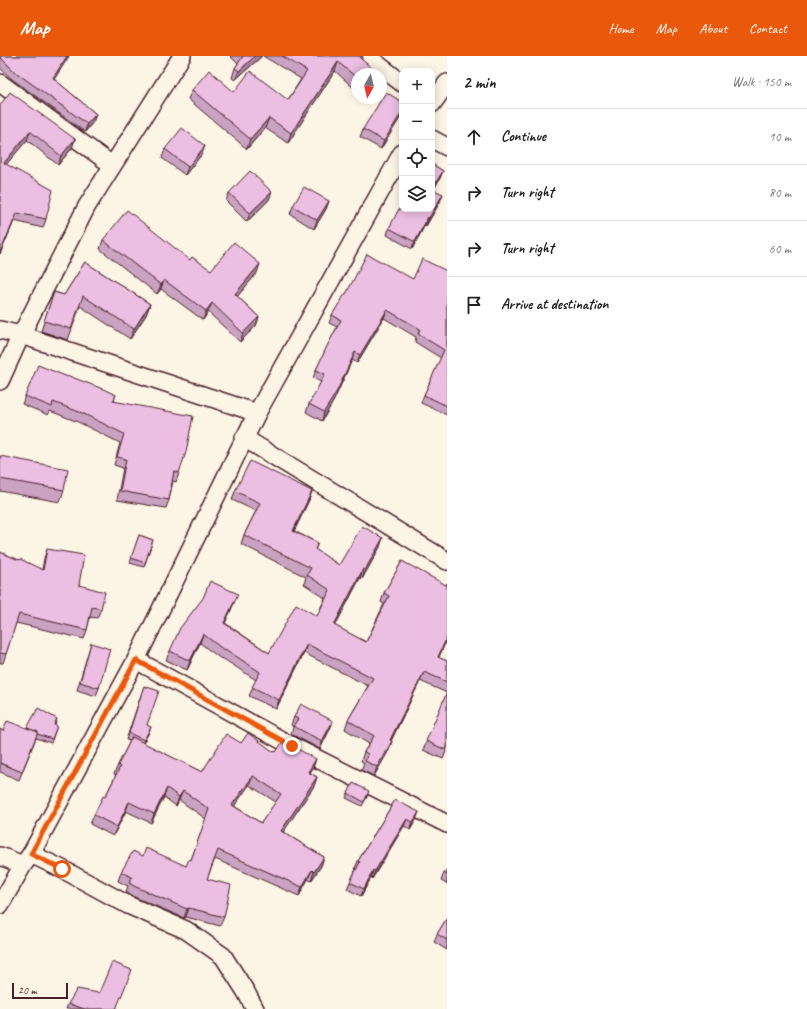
<!DOCTYPE html>
<html lang="en">
<head>
<meta charset="utf-8">
<style>
	body { margin:0; font-family:Caveat,sans-serif; background:#f6f6f6; color:#202124 }
	.controls { position:absolute; right:12px; top:12px; display:grid; overflow:hidden; border-radius:8px; box-shadow:0 2px 10px #0003 }
	.controls button { width:36px; height:36px; display:grid; place-items:center; padding:0; border:0; border-bottom:1px solid #e0e0e0; background:#fff; color:#202124; font:20px sans-serif }
	.compass { position:absolute; left:351px; top:12px; width:36px; height:36px; border-radius:50%; background:#fff; box-shadow:0 2px 10px #0003; rotate:188deg }
	.scale { position:absolute; left:12px; bottom:10px; width:56px; box-sizing:border-box; padding-left:4px; border:2px solid #4a1f2b; border-top:0; font-size:11px; line-height:14px; white-space:nowrap; color:#4a1f2b; -webkit-text-stroke:3px #fcf5e5; paint-order:stroke }
	.stop { position:absolute; width:12px; height:12px; margin:-9px; border:3px solid #ea580c; border-radius:50%; background:#fff }
	.stop.end { background:#ea580c; border-color:#fff; box-shadow:0 1px 4px #0008 }
	.list { margin:0; padding:0; list-style:none }
	h2 { display:flex; justify-content:space-between; align-items:center; height:52px; margin:0; padding:0 16px; font-size:17px }
	h2 small { font-size:13px; font-weight:400; color:#757577 }
	.list li { display:grid; grid-template-columns:26px 1fr auto; gap:12px; align-items:center; box-sizing:border-box; height:56px; padding:0 16px; border-top:1px solid #e0e0e0 }
	.list b { display:block; font-size:15px; white-space:nowrap }
	.list em { font-size:13px; font-style:normal; color:#757577 }
	.icon { flex:none; width:22px; height:22px; fill:none; stroke:currentColor; stroke-width:2; stroke-linecap:round; stroke-linejoin:round }
	.map { position:relative; flex:none; width:447px; height:953px; overflow:hidden }
	header { display:flex; align-items:center; gap:24px; box-sizing:border-box; height:56px; padding:0 20px; background:#ea580c; color:#fff }
	header strong { font-size:19px }
	nav { display:flex; gap:22px; margin-inline-start:auto; font-size:14px }
	main { display:flex }
	aside { flex:1; background:#fff }
	.map>svg:first-child { display:block }
	.lines { fill:none; stroke-linecap:round; stroke-linejoin:round }
	.street-casing { stroke:#4a1f2b; stroke-width:20 }
	.street { stroke:#fcf5e5; stroke-width:17 }
	.wall { fill:#caa3c2; stroke:#4a1f2b; fill-rule:evenodd }
	.shaded-wall { fill:#a4859e; stroke:#4a1f2b }
	.building { fill:#ebbee2; stroke:#4a1f2b; fill-rule:evenodd }
	.route { stroke:#ea580c; stroke-width:5 }
</style>
</head>
<body>
<header>
<strong>Map</strong>
<nav><a>Home</a><a>Map</a><a>About</a><a>Contact</a></nav>
</header>
<main>
<div class="map">
<svg width="447" height="953" viewBox="0 0 447 953">
	<rect width="100%" height="100%" fill="#fcf5e5"/>
	<filter id="ink" filterUnits="userSpaceOnUse"><feTurbulence type="fractalNoise" baseFrequency=".025" numOctaves="2"/><feDisplacementMap in="SourceGraphic" scale="8" xChannelSelector="R" yChannelSelector="G"/><feConvolveMatrix kernelMatrix="1 2 1 2 8 2 1 2 1" color-interpolation-filters="sRGB"/></filter>
	<g filter="url(#ink)">
		<g class="lines">
			<defs>
				<g id="street">
					<path d="M367 0 402 27"/>
					<path d="M0 27 112 109"/>
					<path d="M432 48 447 27"/>
					<path d="M432 83 447 91"/>
					<path d="M0 274 21 279 257 357"/>
					<path d="M0 325 21 279 87 150 182 0"/>
					<path d="M244 382 447 505"/>
					<path d="M136 604 292 690 447 768"/>
					<path d="M31 798 62 813 128 849 186 874 223 900 246 936 255 953"/>
					<path d="M0 800 23 809"/>
					<path d="M0 849 23 809 31 798 136 604 257 357 402 97"/>
				</g>
			</defs>
			<!-- street casing -->
			<use href="#street" class="street-casing"/>
			<!-- street -->
			<use href="#street" class="street"/>
		</g>
		<!-- wall -->
		<g class="wall">
			<path d="M0 0H69L54 23 96 58 93 66 85 76 12 23 0 12Z"/>
			<path d="M230 0H262L235 24 232 22 235 12 238 8Z"/>
			<path d="M263 0H363L357 18V35L335 15 288 87 265 72 247 93 188 43 192 34 234 36 288 44 301 23Z"/>
			<path d="M365 42H374L370 46Z"/>
			<path d="M402 46 381 93 360 81 363 73Z"/>
			<path d="M0 49 75 83 72 92 58 109 27 84 6 108 46 163 43 172 14 165 0 198Z"/>
			<path d="M165 93 202 98 185 119 162 102Z"/>
			<path d="M432 108 443 115 440 122 434 133 440 146 426 170 425 169 412 193 387 179 389 172 402 154Z"/>
			<path d="M229 137 269 144 247 166 226 145Z"/>
			<path d="M329 145 326 153 314 173 290 158 293 150Z"/>
			<path d="M103 184 190 204 211 214 257 217 237 240 259 261 256 270 240 286 208 256 203 264 161 233 157 238 100 193Z"/>
			<path d="M85 206 150 248 146 259 130 283 80 250 68 284 41 275 54 236 64 239Z"/>
			<path d="M447 215V359L421 347 424 339 441 302 415 286 416 281 384 262 357 307 352 304 334 344 322 365 306 356 309 348 321 326 313 322 316 314 337 271 329 267 332 259 346 238Z"/>
			<path d="M68 321 116 339 114 345 179 417 176 426 173 425 169 444 166 452 117 444 123 412 114 409 120 387 78 366 50 355 48 359 22 348 25 340Z"/>
			<path d="M0 400 64 434 60 446 0 435Z"/>
			<path d="M235 435H312L309 444 294 475 318 487 315 494 339 509 380 491 362 523 360 522 335 570 366 586 384 548 381 546 384 537 402 505 439 602 447 605V693L443 703 423 694 447 637 420 625 391 685H392L389 694 374 720 361 714 364 707 361 705 364 696 369 688 345 673 348 664 368 630 304 597 276 653 249 640 256 624 222 602 221 603 200 587 187 614 166 604 170 595 234 547 225 567 269 597 317 560 325 542 304 528 306 521 241 488 244 479 256 455 232 444Z"/>
			<path d="M139 479 153 484 144 511 130 507Z"/>
			<path d="M47 493 101 553 97 562 90 561 87 574 84 583 16 567 3 607H0V496L42 514 44 502Z"/>
			<path d="M91 587 99 632 96 640 77 634Z"/>
			<path d="M144 630 148 678 143 687 202 716 241 687 274 696 313 712 310 717 317 721 314 730 283 776 324 801 321 810 311 825 308 823 299 840 215 803 207 823 224 861 220 870 186 861 184 862 132 840 126 836 128 830 118 825 121 816 143 800 186 810 191 804 206 763 179 744 176 750 164 741 151 767 126 755 113 780 90 768 94 759 105 741 116 719 114 718 118 709 130 685 126 684ZM249 729 276 746 261 767 234 750Z"/>
			<path d="M294 661 333 665 330 673 320 693 291 678 293 671 291 669Z"/>
			<path d="M57 663 55 669 57 670 51 687 36 682 19 724 0 716V673L3 675 27 672Z"/>
			<path d="M348 737 368 739 362 750 346 742Z"/>
			<path d="M395 744 416 764 410 774 404 770 372 823 371 822 361 840 347 833 350 826 356 813 355 812 358 805Z"/>
			<path d="M447 813V828L441 825 444 817Z"/>
			<path d="M447 862V894L434 886 437 878Z"/>
			<path d="M99 937 117 953H66L68 948Z"/>
		</g>
		<!-- shaded-wall -->
		<g class="shaded-wall">
			<path d="M67 0H69L50 30 53 22Z"/>
			<path d="M255 0H262L235 24 239 15Z"/>
			<path d="M338 6 335 15 288 87 291 77Z"/>
			<path d="M385 24 381 33V34V28Z"/>
			<path d="M402 56V59L381 93 384 85Z"/>
			<path d="M96 58 93 66 85 76 87 68Z"/>
			<path d="M269 62 265 72 247 93 250 83Z"/>
			<path d="M30 75 27 84 0 116 4 107Z"/>
			<path d="M75 83 72 92 58 109 61 100Z"/>
			<path d="M205 90 202 98 185 119 188 111Z"/>
			<path d="M443 115 440 122 432 136V133Z"/>
			<path d="M272 136 269 144 247 166 250 157Z"/>
			<path d="M443 138 440 146 426 170 429 162Z"/>
			<path d="M329 145 326 153 314 173 317 164Z"/>
			<path d="M17 157 14 165 0 198V197Z"/>
			<path d="M428 161 425 169 412 193 415 186Z"/>
			<path d="M260 208 257 217 232 247 235 238Z"/>
			<path d="M164 224 161 233 157 238 161 229Z"/>
			<path d="M212 247 208 256 203 264 206 255Z"/>
			<path d="M150 248 146 259 130 283 134 273Z"/>
			<path d="M387 254 384 262 357 307 360 299Z"/>
			<path d="M259 261 256 270 240 286 243 277Z"/>
			<path d="M355 296 352 304 334 344 322 365 324 356Z"/>
			<path d="M312 435 309 444 290 484 293 475Z"/>
			<path d="M383 482 380 491 362 523 365 514Z"/>
			<path d="M363 513 360 522 331 578 334 569Z"/>
			<path d="M238 538 234 547 221 576 224 567Z"/>
			<path d="M203 578 200 587 187 614 190 605Z"/>
			<path d="M447 581V583L435 610 438 601Z"/>
			<path d="M307 588 304 597 276 653 279 644Z"/>
			<path d="M424 616 420 625 387 693 390 684Z"/>
			<path d="M333 665 330 673 320 693 322 685Z"/>
			<path d="M151 671 148 678 141 691 144 684Z"/>
			<path d="M392 685 389 694 374 720 377 711Z"/>
			<path d="M316 703 313 712 305 725 308 716Z"/>
			<path d="M253 720 249 729 229 758 232 749Z"/>
			<path d="M317 721 314 730 278 784 281 775Z"/>
			<path d="M167 732 164 741 151 767 154 758Z"/>
			<path d="M183 735 179 744 176 750 179 741Z"/>
			<path d="M129 746 126 755 113 780 117 771Z"/>
			<path d="M419 756 416 764 410 774 413 766Z"/>
			<path d="M407 763 404 770 372 823 375 815Z"/>
			<path d="M324 801 321 810 311 825 314 816Z"/>
			<path d="M312 814 308 823 299 840 302 831Z"/>
			<path d="M373 814 371 822 361 840 364 833Z"/>
			<path d="M189 852 186 861 184 862 187 853Z"/>
		</g>
		<!-- building -->
		<g class="building">
			<path d="M0 0H67L53 22 96 58 87 68 14 15 0 1Z"/>
			<path d="M243 0H255L239 15 235 12Z"/>
			<path d="M282 0H362L360 2 379 18H357V22L338 6 291 77 269 62 250 83 192 34 209 14 234 36 250 15 288 44 307 15Z"/>
			<path d="M381 20 385 24 381 28Z"/>
			<path d="M10 36 75 83 61 100 30 75 4 107 53 134 46 163 17 157 0 197V49Z"/>
			<path d="M386 36 402 46V56L384 85 363 73Z"/>
			<path d="M182 72 205 90 188 111 165 93Z"/>
			<path d="M432 108 443 115 432 133 443 138 429 162 428 161 415 186 389 172 399 153 402 154V153H432Z"/>
			<path d="M250 115 272 136 250 157 229 137Z"/>
			<path d="M304 131 329 145 317 164 293 150Z"/>
			<path d="M127 154 190 204 192 201 211 214 234 186 260 208 235 238 259 261 243 277 212 247 206 255 164 224 161 229 103 184Z"/>
			<path d="M367 198 413 223 422 203 447 215V350L424 339 444 294 418 278 420 273 387 254 360 299 355 296 337 335 324 356 309 348 325 318 316 314 327 290 341 264 332 259 345 238H346Z"/>
			<path d="M85 206 150 248 134 273 83 240 71 273 44 265 54 236 64 239Z"/>
			<path d="M38 309 68 321 69 320 103 333 116 339 113 345 193 360 186 396 179 417 174 415 169 444 120 435 126 403 117 401 124 378 82 357 53 346 52 351 25 340Z"/>
			<path d="M0 400 68 413 64 434 0 423Z"/>
			<path d="M250 405 312 435 293 475 318 487 315 493 339 509 362 470 383 482 365 514 363 513 334 569 366 586 389 540 384 537 402 505 446 529 447 527V581L438 601 447 605V626L424 616 390 684 392 685 377 711 365 705 368 698 364 696 374 680 348 664 373 622 307 588 279 644 252 631 260 616 225 593 224 594 203 578 190 605 170 595 180 572 203 542 210 525 238 538 224 567 269 597 296 548 317 560 330 534 307 519 311 512 244 479 260 447 235 435Z"/>
			<path d="M139 479 153 484 145 507 131 502Z"/>
			<path d="M47 493 84 499 79 529 105 536 101 553 92 551 87 574 19 558 6 598 0 597V496L19 504 20 503 43 514Z"/>
			<path d="M91 587 110 593 99 632 80 626Z"/>
			<path d="M144 630 159 635 147 669 151 671 144 684 129 677Z"/>
			<path d="M447 636V691L446 694 426 685Z"/>
			<path d="M301 648 333 665 322 685 293 670 298 663 294 661Z"/>
			<path d="M38 652 57 663 54 669 57 670 52 683 37 678 38 676 27 672Z"/>
			<path d="M7 665 38 676 22 716 0 707V673L3 675Z"/>
			<path d="M248 677 274 696 275 695 276 696 283 685 316 703 308 716 317 721 281 775 324 801 314 816 312 814 302 831 218 794 207 823 231 829 224 861 189 852 187 853 136 831 129 827 132 821 121 816 133 795 143 800 146 792 186 810 189 803 191 804 209 753 183 735 179 741 167 732 154 758 129 746 117 771 94 759 103 740 105 741 120 711 118 709 132 681 202 716 226 678 241 687ZM253 720 281 738 261 767 232 749Z"/>
			<path d="M353 727 369 735 364 746 348 737Z"/>
			<path d="M395 744 419 756 413 766 407 763 375 815 373 814 364 833 350 826 360 806 358 805Z"/>
			<path d="M447 813V819L444 817Z"/>
			<path d="M447 862V884L437 878Z"/>
			<path d="M112 906 132 914 116 953H85L68 948 77 933 99 937Z"/>
		</g>
	</g>
	<g class="lines" filter="url(#ink)">
		<!-- route -->
		<path class="route" d="M62 813 31 798 136 604 292 690"/>
	</g>
</svg>
<div class="controls">
<button>+</button>
<button>−</button>
<button><svg class="icon" aria-label="locate" viewBox="0 0 24 24"><circle cx="12" cy="12" r="6"/><path d="M12 2v4M12 18v4M2 12h4M18 12h4"/></svg></button>
<button><svg class="icon" aria-label="layers" viewBox="0 0 24 24"><path d="M12 4l9 5-9 5-9-5zM3 14l9 5 9-5"/></svg></button>
</div>
<svg class="compass" viewBox="-18 -18 36 36"><path d="M0-13l5 13h-10z" fill="#e53935"/><path d="M0 13l5-13h-10z" fill="#757577"/></svg>
<div class="scale">20 m</div>
<div class="stop" style="left:62px;top:813px"></div>
<div class="stop end" style="left:292px;top:690px"></div>
</div>
<aside>
<h2>2 min<small>Walk · 150 m</small></h2>
<ul class="list">
<li><svg class="icon" aria-label="ahead" viewBox="0 0 24 24"><path d="M12 20V5M6 11l6-6 6 6"/></svg><div><b>Continue</b></div><em>10 m</em></li>
<li><svg class="icon" aria-label="right" viewBox="0 0 24 24"><path d="M7 20v-9h11M14 6l5 5-5 5"/></svg><div><b>Turn right</b></div><em>80 m</em></li>
<li><svg class="icon" aria-label="right" viewBox="0 0 24 24"><path d="M7 20v-9h11M14 6l5 5-5 5"/></svg><div><b>Turn right</b></div><em>60 m</em></li>
<li><svg class="icon" aria-label="arrive" viewBox="0 0 24 24"><path d="M6 21V4h12l-3 4 3 4H6"/></svg><div><b>Arrive at destination</b></div></li>
</ul>
</aside>
</main>
</body>
</html>
